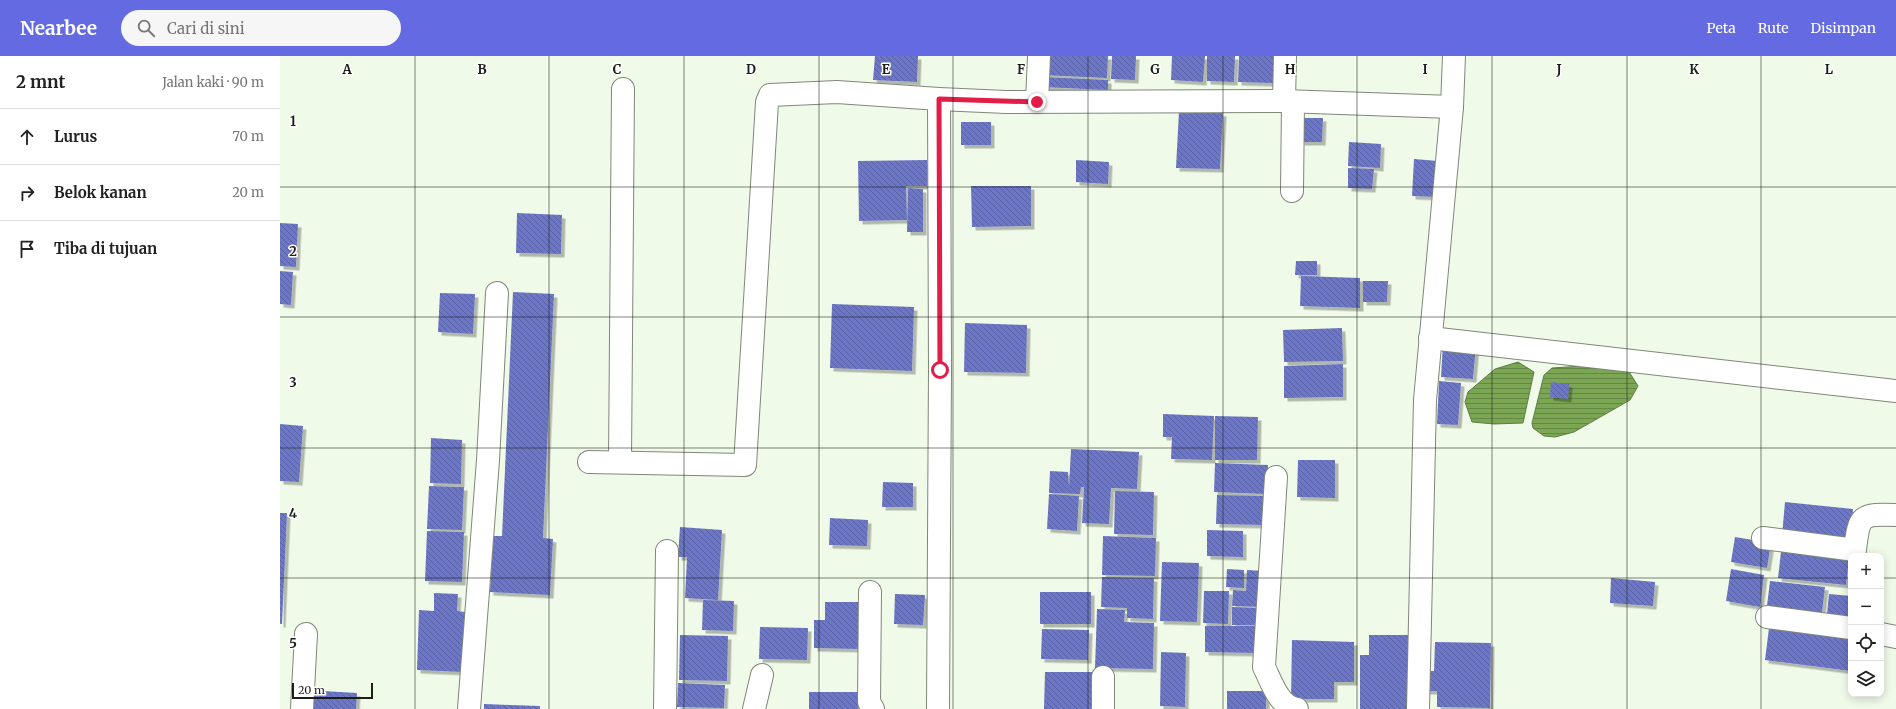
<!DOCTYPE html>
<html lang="id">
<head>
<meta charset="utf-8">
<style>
	body { margin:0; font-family:Merriweather,serif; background:#f6f6f6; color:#222 }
	.controls { position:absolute; right:12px; bottom:12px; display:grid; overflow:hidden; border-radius:8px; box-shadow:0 2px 10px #0003 }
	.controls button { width:36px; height:36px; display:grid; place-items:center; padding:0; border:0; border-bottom:1px solid #e0e0e0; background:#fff; color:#222; font:20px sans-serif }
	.scale { position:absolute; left:12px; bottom:10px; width:81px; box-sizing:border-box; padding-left:4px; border:2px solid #1b1e18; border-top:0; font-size:11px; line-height:14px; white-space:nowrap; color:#1b1e18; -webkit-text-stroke:3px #fff; paint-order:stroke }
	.stop { position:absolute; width:12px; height:12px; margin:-9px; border:3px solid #e11d48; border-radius:50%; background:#fff }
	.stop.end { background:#e11d48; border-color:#fff; box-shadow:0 1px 4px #0008 }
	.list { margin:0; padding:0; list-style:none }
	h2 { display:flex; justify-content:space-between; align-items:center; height:52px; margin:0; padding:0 16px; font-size:17px }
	h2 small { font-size:13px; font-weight:400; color:#767676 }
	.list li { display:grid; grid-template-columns:26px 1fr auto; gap:12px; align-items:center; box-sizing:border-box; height:56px; padding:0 16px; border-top:1px solid #e0e0e0 }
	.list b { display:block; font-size:15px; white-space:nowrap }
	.list em { font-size:13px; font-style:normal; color:#767676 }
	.icon { flex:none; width:22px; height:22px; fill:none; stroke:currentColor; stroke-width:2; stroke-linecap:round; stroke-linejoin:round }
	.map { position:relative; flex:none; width:1616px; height:653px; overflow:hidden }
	header { display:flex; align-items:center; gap:24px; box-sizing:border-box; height:56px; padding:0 20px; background:#636ae2; color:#fff }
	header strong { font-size:19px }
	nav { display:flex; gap:22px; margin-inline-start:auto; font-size:14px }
	.search { width:280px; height:36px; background:#f6f6f6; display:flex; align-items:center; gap:10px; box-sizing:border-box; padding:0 14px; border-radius:22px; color:#767676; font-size:15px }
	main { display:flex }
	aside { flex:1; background:#fff }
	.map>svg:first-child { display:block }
	.water { fill:url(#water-rules); stroke:#5e7e43 }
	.building { fill:url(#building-back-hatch); filter:url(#shadow) }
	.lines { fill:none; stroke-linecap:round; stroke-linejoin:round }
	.minor-casing { stroke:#7f8778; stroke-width:24 }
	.minor { stroke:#fff; stroke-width:22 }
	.route { stroke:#e11d48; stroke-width:5 }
	.grid { fill:none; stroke:#1b1e18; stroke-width:1; stroke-opacity:0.55 }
	.grid-label { font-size:13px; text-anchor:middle; font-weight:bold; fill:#1b1e18; stroke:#fff; stroke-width:3; stroke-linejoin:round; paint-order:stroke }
</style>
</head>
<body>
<header>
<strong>Nearbee</strong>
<div class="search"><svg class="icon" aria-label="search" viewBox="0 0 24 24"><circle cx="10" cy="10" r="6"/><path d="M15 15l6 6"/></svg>Cari di sini</div>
<nav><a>Peta</a><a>Rute</a><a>Disimpan</a></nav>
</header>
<main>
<aside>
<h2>2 mnt<small>Jalan kaki · 90 m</small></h2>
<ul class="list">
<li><svg class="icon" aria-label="ahead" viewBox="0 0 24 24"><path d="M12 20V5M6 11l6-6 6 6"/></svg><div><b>Lurus</b></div><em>70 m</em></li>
<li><svg class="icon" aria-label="right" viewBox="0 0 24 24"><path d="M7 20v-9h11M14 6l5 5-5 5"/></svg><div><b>Belok kanan</b></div><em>20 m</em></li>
<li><svg class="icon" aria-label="arrive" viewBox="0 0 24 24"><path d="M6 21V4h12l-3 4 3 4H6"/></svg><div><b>Tiba di tujuan</b></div></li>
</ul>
</aside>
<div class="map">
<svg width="1616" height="653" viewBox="0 0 1616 653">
	<defs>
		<pattern id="water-rules" width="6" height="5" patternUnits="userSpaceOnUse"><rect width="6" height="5" fill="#7ba755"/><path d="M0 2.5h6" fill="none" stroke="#648745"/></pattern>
		<pattern id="building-back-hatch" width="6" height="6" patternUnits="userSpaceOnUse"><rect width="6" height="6" fill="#6d77c7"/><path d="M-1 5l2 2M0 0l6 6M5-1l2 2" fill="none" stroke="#5961a1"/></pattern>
		<filter id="shadow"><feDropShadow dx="3.5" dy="3.5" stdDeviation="0" flood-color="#0004"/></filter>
	</defs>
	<rect width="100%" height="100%" fill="#f0fae9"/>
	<!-- water -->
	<g class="water">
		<path d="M1238 306 1254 316 1243 367 1214 368 1192 366 1185 346 1188 336 1215 313Z"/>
		<path d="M1318 309 1346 311 1358 330 1350 344 1294 376 1275 381 1264 380 1253 372 1252 367 1264 319 1272 312Z"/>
	</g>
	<!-- building -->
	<g class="building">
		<path d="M595 0H638L637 26 593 24Z"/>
		<path d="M763 0H828L827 22 762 19Z"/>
		<path d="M832 0H856L855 24 831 23Z"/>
		<path d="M892 0H925L923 26 891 24Z"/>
		<path d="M927 0H955L954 26 927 25Z"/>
		<path d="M959 0H995L993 27 958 26Z"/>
		<path d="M762 21 828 24V34L762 31Z"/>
		<path d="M899 55 943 57 940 113 896 112Z"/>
		<path d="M1021 62H1043L1042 86H1021Z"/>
		<rect x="681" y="66" width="30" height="23"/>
		<path d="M1069 86 1101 88 1100 112 1068 110Z"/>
		<path d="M1134 103 1158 105 1157 141 1132 140Z"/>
		<path d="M647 104V130H626L627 164 579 165 578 105Z"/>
		<path d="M796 104 829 106 828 128 796 126Z"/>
		<path d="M1068 112 1094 113 1092 133 1068 132Z"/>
		<path d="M691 130H751V170L692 171Z"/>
		<path d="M628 132 643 133V176H627Z"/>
		<path d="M237 157 282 159 281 198 236 197Z"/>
		<path d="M0 167 18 168 16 211 0 210Z"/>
		<path d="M1016 205H1037V219H1015Z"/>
		<path d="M0 215 13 216 11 249 0 248Z"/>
		<path d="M1021 220 1080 222V252L1020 250Z"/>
		<path d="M1083 225H1108L1107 246H1083Z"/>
		<path d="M233 236 274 238 263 482 273 483 270 539 210 536 213 480H222Z"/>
		<path d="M160 237 195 238 193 278 158 276Z"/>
		<path d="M552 248 634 251 632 315 550 312Z"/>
		<path d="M685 267 747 269 746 317 684 316Z"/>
		<path d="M1062 272 1063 305 1004 306 1003 274Z"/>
		<path d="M1163 287 1196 289 1193 323 1161 321Z"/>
		<path d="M1063 308V341L1004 342V310Z"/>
		<path d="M1159 325 1181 327 1178 369 1157 368Z"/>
		<path d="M1271 326 1289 328 1288 343 1270 341Z"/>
		<path d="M883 358 934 360 932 404 891 403 892 381H883Z"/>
		<path d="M935 360 978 361 977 404H935Z"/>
		<path d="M0 368 23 370 19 426 0 425Z"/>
		<path d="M151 382 182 384 181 428 150 427Z"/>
		<path d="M791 393 859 396 857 433 831 432 829 468 802 467 804 431H801L800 438 769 437 770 415 788 416 789 431Z"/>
		<path d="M1018 404H1055V442L1017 441Z"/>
		<path d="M935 407 988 409 987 438 934 436Z"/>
		<path d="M603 426 633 427V451H602Z"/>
		<path d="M149 430 184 431 182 474 147 473Z"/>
		<path d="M835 435 874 436 873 479 834 478Z"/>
		<path d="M769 438 799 440 797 475 767 473Z"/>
		<path d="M937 439 987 440 986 469 936 468Z"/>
		<path d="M1505 446 1573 453 1570 487 1502 480Z"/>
		<path d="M0 457H7L2 568H0Z"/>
		<path d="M550 462 588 464 587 490 549 489Z"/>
		<path d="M400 471 442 474 438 544 405 542 407 501H398Z"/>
		<path d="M927 474 963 475V501L927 500Z"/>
		<path d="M147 475 184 476 182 526 145 525Z"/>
		<path d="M823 480 876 482 875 520 822 519Z"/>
		<path d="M1455 481 1491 487 1487 512 1451 506Z"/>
		<path d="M1502 487 1570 494 1566 529 1498 522Z"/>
		<path d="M882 506 919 507 917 566 880 565Z"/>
		<path d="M947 513 964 514V532L946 531Z"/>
		<path d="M1451 513 1484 519 1480 551 1446 545Z"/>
		<path d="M967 514 985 515 984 551 952 550 953 534 966 535Z"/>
		<path d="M822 521 874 522 873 563 847 562V552L821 551Z"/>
		<path d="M1331 522 1375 526 1373 550 1330 547Z"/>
		<path d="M1490 525 1545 531 1541 565 1486 558Z"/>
		<path d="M924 535H949L948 568 923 567Z"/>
		<rect x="760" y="536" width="51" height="32"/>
		<path d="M154 537 178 538 177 555 185 556 183 616 137 614 139 554 154 555Z"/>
		<path d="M615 538 645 539 643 569 614 568Z"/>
		<path d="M1549 538 1571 540V570L1546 568Z"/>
		<path d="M423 544 454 545 453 575 422 574Z"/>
		<path d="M545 546H580L579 593 534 592V564H545Z"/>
		<path d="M952 551 977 552V569H952Z"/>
		<path d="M817 553 845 554 844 566 874 567 873 613 815 612Z"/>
		<path d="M1490 564 1571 575V615L1485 604Z"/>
		<path d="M925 570H977V597L925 596Z"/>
		<path d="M480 571 528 572 527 604 479 603Z"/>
		<path d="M762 573 809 574 808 604 761 603Z"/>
		<path d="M400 579 448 580 447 625 399 624Z"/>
		<path d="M1089 579H1132L1133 653H1080V599H1089Z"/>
		<path d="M1012 584 1074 586V626H1054V643H1011Z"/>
		<path d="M1155 586 1211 587 1210 652 1157 651V635H1144V615H1154Z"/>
		<path d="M881 596 906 597 905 651 880 650Z"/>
		<path d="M765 616H813L812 653H764Z"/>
		<path d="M398 627 445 629 444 652 397 651Z"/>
		<path d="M26 634 77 637 76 653H25Z"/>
		<rect x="947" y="635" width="39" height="18"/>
		<rect x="529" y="636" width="49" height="17"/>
		<path d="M204 648 260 650V653H204Z"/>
	</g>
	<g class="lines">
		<defs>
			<g id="minor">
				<path d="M1004 45 1005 0"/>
				<path d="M757 46 759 0"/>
				<path d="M1012 135 1013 46"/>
				<path d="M1150 282 1616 335"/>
				<path d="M309 406 465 409 487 46 490 39 557 36 659 43 726 46 1004 45 1172 51"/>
				<path d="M340 406 343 33"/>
				<path d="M996 421 984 611C991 625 999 651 1017 653"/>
				<path d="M1483 482 1575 494C1579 458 1581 458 1616 459"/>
				<path d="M590 536 589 646 593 653"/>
				<path d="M1487 561 1571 572"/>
				<path d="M1601 578 1616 581"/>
				<path d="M22 653 26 578"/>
				<path d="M189 653 208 404 217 237"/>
				<path d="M385 653 387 495"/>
				<path d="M474 653 482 619"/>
				<path d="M658 653 660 314 659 43"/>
				<path d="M823 653V621"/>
				<path d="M1138 653 1145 344 1172 51 1174 0"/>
			</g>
		</defs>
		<!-- minor casing -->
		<use href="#minor" class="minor-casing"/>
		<!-- minor -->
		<use href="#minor" class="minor"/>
	</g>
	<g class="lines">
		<!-- route -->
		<path class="route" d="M660 314 659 43 757 46"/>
	</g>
	<!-- grid -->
	<path class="grid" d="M135 0V653M269 0V653M404 0V653M539 0V653M673 0V653M808 0V653M943 0V653M1077 0V653M1212 0V653M1347 0V653M1481 0V653M0 131H1616M0 261H1616M0 392H1616M0 522H1571M1601 522H1616"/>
	<g class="grid-label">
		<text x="67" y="18">A</text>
		<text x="202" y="18">B</text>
		<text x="337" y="18">C</text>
		<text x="471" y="18">D</text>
		<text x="606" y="18">E</text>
		<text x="741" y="18">F</text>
		<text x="875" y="18">G</text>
		<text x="1010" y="18">H</text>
		<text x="1145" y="18">I</text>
		<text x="1279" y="18">J</text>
		<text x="1414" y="18">K</text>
		<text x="1549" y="18">L</text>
		<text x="13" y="70">1</text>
		<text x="13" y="200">2</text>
		<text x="13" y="331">3</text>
		<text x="13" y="462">4</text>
		<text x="13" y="592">5</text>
	</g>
</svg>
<div class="controls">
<button>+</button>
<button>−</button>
<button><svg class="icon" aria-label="locate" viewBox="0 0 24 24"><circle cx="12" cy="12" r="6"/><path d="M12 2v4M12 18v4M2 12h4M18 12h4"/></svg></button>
<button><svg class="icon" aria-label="layers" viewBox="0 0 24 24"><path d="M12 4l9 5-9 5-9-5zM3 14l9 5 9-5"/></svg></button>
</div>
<div class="scale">20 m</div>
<div class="stop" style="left:660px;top:314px"></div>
<div class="stop end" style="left:757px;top:46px"></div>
</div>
</main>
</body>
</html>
